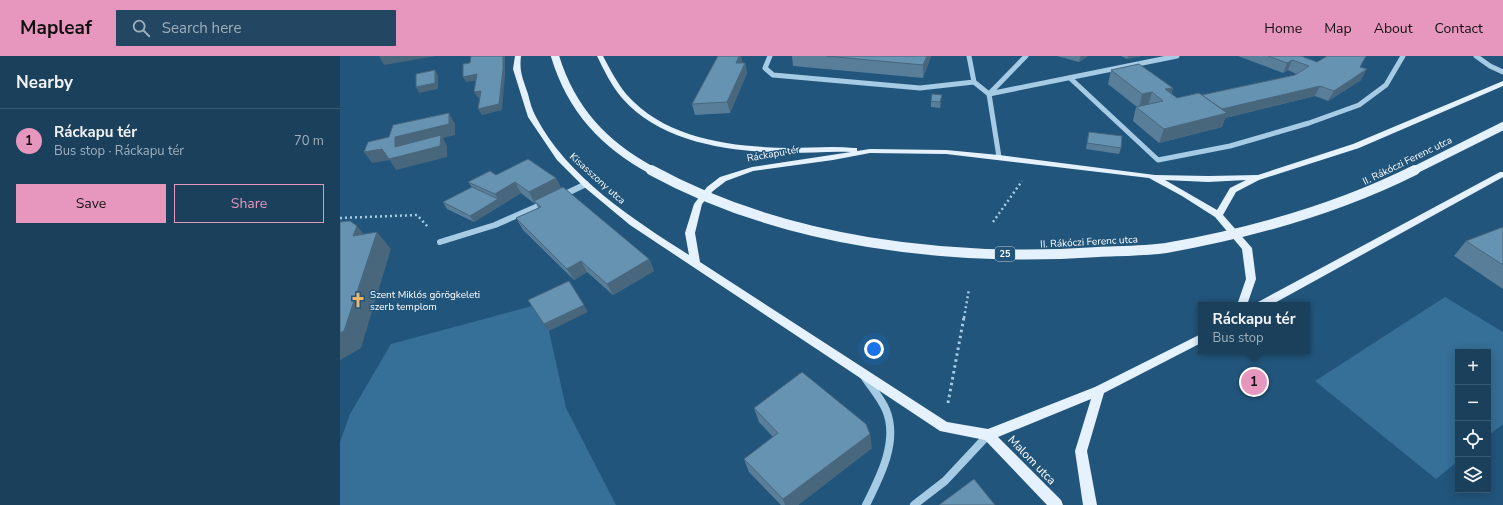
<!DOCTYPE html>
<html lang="en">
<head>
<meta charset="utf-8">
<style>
	body { margin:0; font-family:"Nunito Sans",sans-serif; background:#234762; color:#f1f3f6 }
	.controls { position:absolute; right:12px; bottom:12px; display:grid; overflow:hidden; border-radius:0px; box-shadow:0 2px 10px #0003 }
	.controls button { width:36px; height:36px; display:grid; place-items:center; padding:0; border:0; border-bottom:1px solid #385972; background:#1a405c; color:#f1f3f6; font:20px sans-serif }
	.you { position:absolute; left:534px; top:293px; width:14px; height:14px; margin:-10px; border:3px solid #fff; border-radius:50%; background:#1a73e8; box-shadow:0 0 0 6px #1a73e833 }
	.badge { display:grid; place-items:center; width:26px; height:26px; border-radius:50%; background:#e797bd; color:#111; font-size:13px; font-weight:700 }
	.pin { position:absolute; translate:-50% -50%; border:2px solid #fff; box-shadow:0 1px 4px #0006 }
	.popup { position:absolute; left:858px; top:246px; width:112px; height:52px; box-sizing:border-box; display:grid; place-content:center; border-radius:0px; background:#1a405c; filter:drop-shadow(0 1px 3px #0005); font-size:13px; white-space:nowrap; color:#9fafbb }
	.popup b { font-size:15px; color:#f1f3f6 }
	.popup::after { content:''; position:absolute; left:50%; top:100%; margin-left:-8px; border:8px solid transparent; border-top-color:#1a405c }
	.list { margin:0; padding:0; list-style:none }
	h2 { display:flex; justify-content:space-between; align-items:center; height:52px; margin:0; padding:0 16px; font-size:17px }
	h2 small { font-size:13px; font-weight:400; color:#9fafbb }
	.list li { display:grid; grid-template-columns:26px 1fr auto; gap:12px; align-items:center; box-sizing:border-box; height:64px; padding:0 16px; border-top:1px solid #385972 }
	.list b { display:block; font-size:15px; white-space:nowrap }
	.list p { margin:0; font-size:13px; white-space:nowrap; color:#9fafbb }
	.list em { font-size:13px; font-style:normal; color:#9fafbb }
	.actions { display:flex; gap:8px; padding:12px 16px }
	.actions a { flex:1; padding:9px 0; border:1px solid #e797bd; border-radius:0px; text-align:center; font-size:14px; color:#e797bd }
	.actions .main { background:#e797bd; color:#111 }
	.icon { flex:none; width:22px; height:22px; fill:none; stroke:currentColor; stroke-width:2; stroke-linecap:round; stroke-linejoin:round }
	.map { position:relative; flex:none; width:1163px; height:449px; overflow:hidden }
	header { display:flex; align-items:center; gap:24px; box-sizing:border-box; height:56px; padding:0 20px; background:#e797bd; color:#111 }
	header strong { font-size:19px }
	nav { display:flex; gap:22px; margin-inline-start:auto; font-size:14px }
	.search { width:280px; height:36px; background:#234762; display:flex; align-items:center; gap:10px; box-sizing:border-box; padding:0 14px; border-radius:0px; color:#9fafbb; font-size:15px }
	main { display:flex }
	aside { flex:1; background:#1a405c }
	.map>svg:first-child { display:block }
	.green { fill:#366f98 }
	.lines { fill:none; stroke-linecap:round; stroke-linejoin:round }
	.path-far1 { stroke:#a5cbe5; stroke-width:2.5; stroke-dasharray:2 3; stroke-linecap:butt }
	.path { stroke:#a5cbe5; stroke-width:3; stroke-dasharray:2.5 3.5; stroke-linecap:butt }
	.minor-far2 { stroke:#a5cbe5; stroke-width:5 }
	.minor-far1 { stroke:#a5cbe5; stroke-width:6 }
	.minor { stroke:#a5cbe5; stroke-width:8 }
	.major { fill:#e5f2fd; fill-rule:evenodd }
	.major-bridge-far1 { stroke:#e5f2fd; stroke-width:8 }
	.major-bridge { stroke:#e5f2fd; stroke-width:10 }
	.wall { fill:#597e9a }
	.shaded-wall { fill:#48677d }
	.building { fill:#6793b3; stroke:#48677d }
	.labels { text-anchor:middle; stroke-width:3; stroke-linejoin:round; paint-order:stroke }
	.shield { fill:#22557b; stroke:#bdccd7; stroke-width:1 }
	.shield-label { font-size:9px; font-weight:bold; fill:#fff }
	.street-label { font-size:10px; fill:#fff; stroke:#22557b }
	.poi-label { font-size:10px; fill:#fff; stroke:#22557b; text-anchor:start }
	.near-street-label { font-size:12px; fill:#fff; stroke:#22557b }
</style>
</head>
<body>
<header>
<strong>Mapleaf</strong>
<div class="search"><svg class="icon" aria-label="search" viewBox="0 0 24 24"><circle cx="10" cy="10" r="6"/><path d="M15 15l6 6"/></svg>Search here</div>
<nav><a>Home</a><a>Map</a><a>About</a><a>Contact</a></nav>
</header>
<main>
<aside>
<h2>Nearby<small></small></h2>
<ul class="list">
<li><span class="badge">1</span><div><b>Ráckapu tér</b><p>Bus stop · Ráckapu tér</p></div><em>70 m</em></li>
</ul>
<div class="actions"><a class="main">Save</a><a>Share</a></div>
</aside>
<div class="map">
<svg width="1163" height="449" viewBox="0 0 1163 449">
	<rect width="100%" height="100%" fill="#22557b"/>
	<!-- green -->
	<g class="green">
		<path d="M1105 241 1163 276V368L1148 380V296H1118V405L1096 423 975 325Z"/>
		<path d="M192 250 209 275 226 352 276 449H0V386L10 358 51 288Z"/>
	</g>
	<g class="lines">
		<!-- path-far1 -->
		<g class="path-far1">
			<path d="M0 162 77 159 88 171"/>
			<path d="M653 166 682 125"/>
			<path d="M624 262 629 233"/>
		</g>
		<!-- path -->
		<path class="path" d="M608 347 624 261"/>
		<!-- minor-far2 -->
		<g class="minor-far2">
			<path d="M430 0 425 12 433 19 580 32 634 26"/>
			<path d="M629 0 634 26 649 38 837 0"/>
			<path d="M1136 0 1150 10 1163 16"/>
			<path d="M730 22 818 104 890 90 969 67 1019 49 1046 29 1063 0"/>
			<path d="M659 101 649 38 686 0"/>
		</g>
		<!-- minor-far1 -->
		<g class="minor-far1">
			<path d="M221 140 246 128"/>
			<path d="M100 186 155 169 205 147"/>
		</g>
		<!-- minor -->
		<g class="minor">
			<path d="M524 320C531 331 541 342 546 354 559 385 540 421 526 449"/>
			<path d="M574 449 605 425 648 379"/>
		</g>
		<!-- major -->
		<g class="major">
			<path d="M175 0H181C179 16 183 23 188 38 190 46 192 54 196 61 227 121 294 164 349 199L345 177 354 148 367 131 380 121 412 111 511 96C491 95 470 97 450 97 393 96 322 88 282 42 271 29 264 14 257 0H263C270 13 277 27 287 39 327 84 394 91 450 92 471 92 493 90 514 92H517V95L530 93 606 94 659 99 815 119 868 120 918 119 1013 88 1163 25V30L1019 92 919 124 896 136 883 159 912 192 916 223 907 249H897L906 223 902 193 875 161 842 140 809 122 606 98 530 97 493 104 413 115 386 125 373 135 362 148 355 177 360 206 607 366 648 373 755 331 861 278V287L764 337 747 395 757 449H743L735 395 751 343 658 381 721 444 723 449H707L645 384 600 375 290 169 243 130 217 104 188 61 173 13ZM825 124 868 126 906 124 890 132 877 154Z"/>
			<path d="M1160 116H1163V121L931 249H917L918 246Z"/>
		</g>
		<!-- major-bridge-far1 -->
		<g class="major-bridge-far1">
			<path d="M215 0C231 53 264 89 313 115"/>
			<path d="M1073 115 1163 70"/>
		</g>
		<!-- major-bridge -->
		<path class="major-bridge" d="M311 114C444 187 609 206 758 196 780 195 804 195 826 192 911 177 997 153 1075 114"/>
	</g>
	<!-- wall -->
	<g class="wall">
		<path d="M378 0H401L402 7H405L407 17 390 57 355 59 352 48Z"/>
		<path d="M452 0H591L583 22 453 10Z"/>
		<path d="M717 0H748L739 6Z"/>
		<path d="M781 0H801L787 3Z"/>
		<path d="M898 0H964L963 1 977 6 1020 11 1021 24 988 45 975 40 885 62 882 71 819 87 793 65 796 51H797L768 28 771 14 833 32 831 38 837 42 862 39 955 19 956 18 948 14 943 17Z"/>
		<path d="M591 45H601L600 52 591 51Z"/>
		<path d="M749 76 781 92 779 98 746 93Z"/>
		<path d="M156 119 216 122 221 132 309 203 314 215 273 239 247 216 234 224 183 174 176 162 198 152 196 147 195 148 181 137 134 166 107 153 103 146 132 131 128 126Z"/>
		<path d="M1163 171V233L1114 200 1126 185Z"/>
		<path d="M414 352 532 392 458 449H441L409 416 404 403 433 381 419 366Z"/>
	</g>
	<!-- shaded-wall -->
	<g class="shaded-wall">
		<path d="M39 0H96L44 9Z"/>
		<path d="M163 0H165V19L162 54 142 59 138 53Z"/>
		<path d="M399 0H401L403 8 396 7Z"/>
		<path d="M587 0H591V1L583 22V9Z"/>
		<path d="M741 0H748L739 6 740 1Z"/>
		<path d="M788 0H801L787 3Z"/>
		<path d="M952 4 948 14 943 17 947 7Z"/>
		<path d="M405 7 407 17 390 57 387 46Z"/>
		<path d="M1027 13 1021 24 988 45 994 35Z"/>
		<path d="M95 14 98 20V33L79 37 76 31Z"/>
		<path d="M137 18 140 24 126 26 123 21Z"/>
		<path d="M980 30 975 40 885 62 882 71 819 87 824 73 877 54Z"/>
		<path d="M833 32 829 45 825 33Z"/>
		<path d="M141 35 144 41 138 42 134 36Z"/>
		<path d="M812 36 808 50 799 52 802 38Z"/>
		<path d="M602 39 601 45 600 52V46Z"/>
		<path d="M109 57 115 68V79L103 82 107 90V101L56 114 49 103 55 81Z"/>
		<path d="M42 93 50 104 32 107 24 96Z"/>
		<path d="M216 122 222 134 194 145 196 147 195 148 189 136Z"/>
		<path d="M175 126 181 137 134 166 130 160 158 143 155 138Z"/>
		<path d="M17 170 31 187 13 180Z"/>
		<path d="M37 176 51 193 21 292 2 303 0 305V277Z"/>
		<path d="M309 203 314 215 273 239 267 228Z"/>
		<path d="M241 205 247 216 234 224 227 213Z"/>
		<path d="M244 249 248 256 209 275 204 268Z"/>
		<path d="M530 378 532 392 458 449H445L443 443Z"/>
	</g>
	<!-- building -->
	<g class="building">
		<path d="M131 0H163V13L159 48 138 53 141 35 134 36 137 18 123 21V8L130 7Z"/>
		<path d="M378 0H399L396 7H405L387 46 352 48Z"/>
		<path d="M486 0H587L583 9Z"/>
		<path d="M928 0H961L977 6 987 0H1026L1020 11 1027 13 994 35 980 30 882 53 862 39 955 19 969 10 952 4 947 7Z"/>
		<path d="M799 8 833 32 825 33 837 42 859 37 887 57 824 73 796 51 823 45 812 36 802 38 771 14Z"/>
		<path d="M95 14V27L76 31V18Z"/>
		<path d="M592 38 602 39 600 46 591 45Z"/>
		<path d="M109 57V68L55 81V91L101 79 100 90 49 103 42 93 24 96 28 86 49 81 53 69Z"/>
		<path d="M749 76 782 80 781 92 747 87Z"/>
		<path d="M188 103 216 122 189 136 175 126 155 138 128 126 150 115 156 119Z"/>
		<path d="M132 131 158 143 130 160 103 146Z"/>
		<path d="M223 131 309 203 267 228 241 205 227 213 176 162 201 151 194 145Z"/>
		<path d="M10 165 17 170 13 180 37 176 4 275 0 277V166Z"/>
		<path d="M1163 171V209L1126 185Z"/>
		<path d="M229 225 244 249 204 268 188 244Z"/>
		<path d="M462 316 526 368 530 378 443 443 404 403 438 377 414 352Z"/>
		<path d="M634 423 655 449H599Z"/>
	</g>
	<!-- icons -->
	<defs>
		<symbol id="church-bare" viewBox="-9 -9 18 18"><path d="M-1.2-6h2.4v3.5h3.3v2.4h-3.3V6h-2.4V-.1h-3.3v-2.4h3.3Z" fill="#f0b668" stroke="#22557b" stroke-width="2.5" paint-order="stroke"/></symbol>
	</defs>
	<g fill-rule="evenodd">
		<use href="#church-bare" x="7" y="233" width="22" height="22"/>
	</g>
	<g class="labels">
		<!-- shield labels -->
		<rect class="shield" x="655" y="191" width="20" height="14" rx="3"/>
		<g class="shield-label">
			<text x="665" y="201">25</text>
		</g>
		<!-- street labels -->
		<g class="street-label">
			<text transform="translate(433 97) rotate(-10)" y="4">Ráckapu tér</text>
			<text transform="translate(1067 104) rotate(-26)" y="4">II. Rákóczi Ferenc utca</text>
			<text transform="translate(258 122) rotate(42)" y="4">Kisasszony utca</text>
			<text transform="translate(749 185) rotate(-3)" y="4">II. Rákóczi Ferenc utca</text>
		</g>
		<!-- poi labels -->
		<g class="poi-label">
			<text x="30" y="242">Szent Miklós görögkeleti<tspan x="30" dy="12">szerb templom</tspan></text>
		</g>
		<!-- near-street labels -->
		<g class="near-street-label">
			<text transform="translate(692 404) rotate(46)" y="4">Malom utca</text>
		</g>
	</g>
</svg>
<div class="controls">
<button>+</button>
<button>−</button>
<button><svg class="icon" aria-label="locate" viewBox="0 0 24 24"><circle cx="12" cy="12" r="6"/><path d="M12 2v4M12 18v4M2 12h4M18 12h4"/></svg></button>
<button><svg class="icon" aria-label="layers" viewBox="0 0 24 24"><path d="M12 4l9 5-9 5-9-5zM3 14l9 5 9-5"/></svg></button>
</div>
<div class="you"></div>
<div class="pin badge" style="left:914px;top:326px">1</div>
<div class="popup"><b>Ráckapu tér</b>Bus stop</div>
</div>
</main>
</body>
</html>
